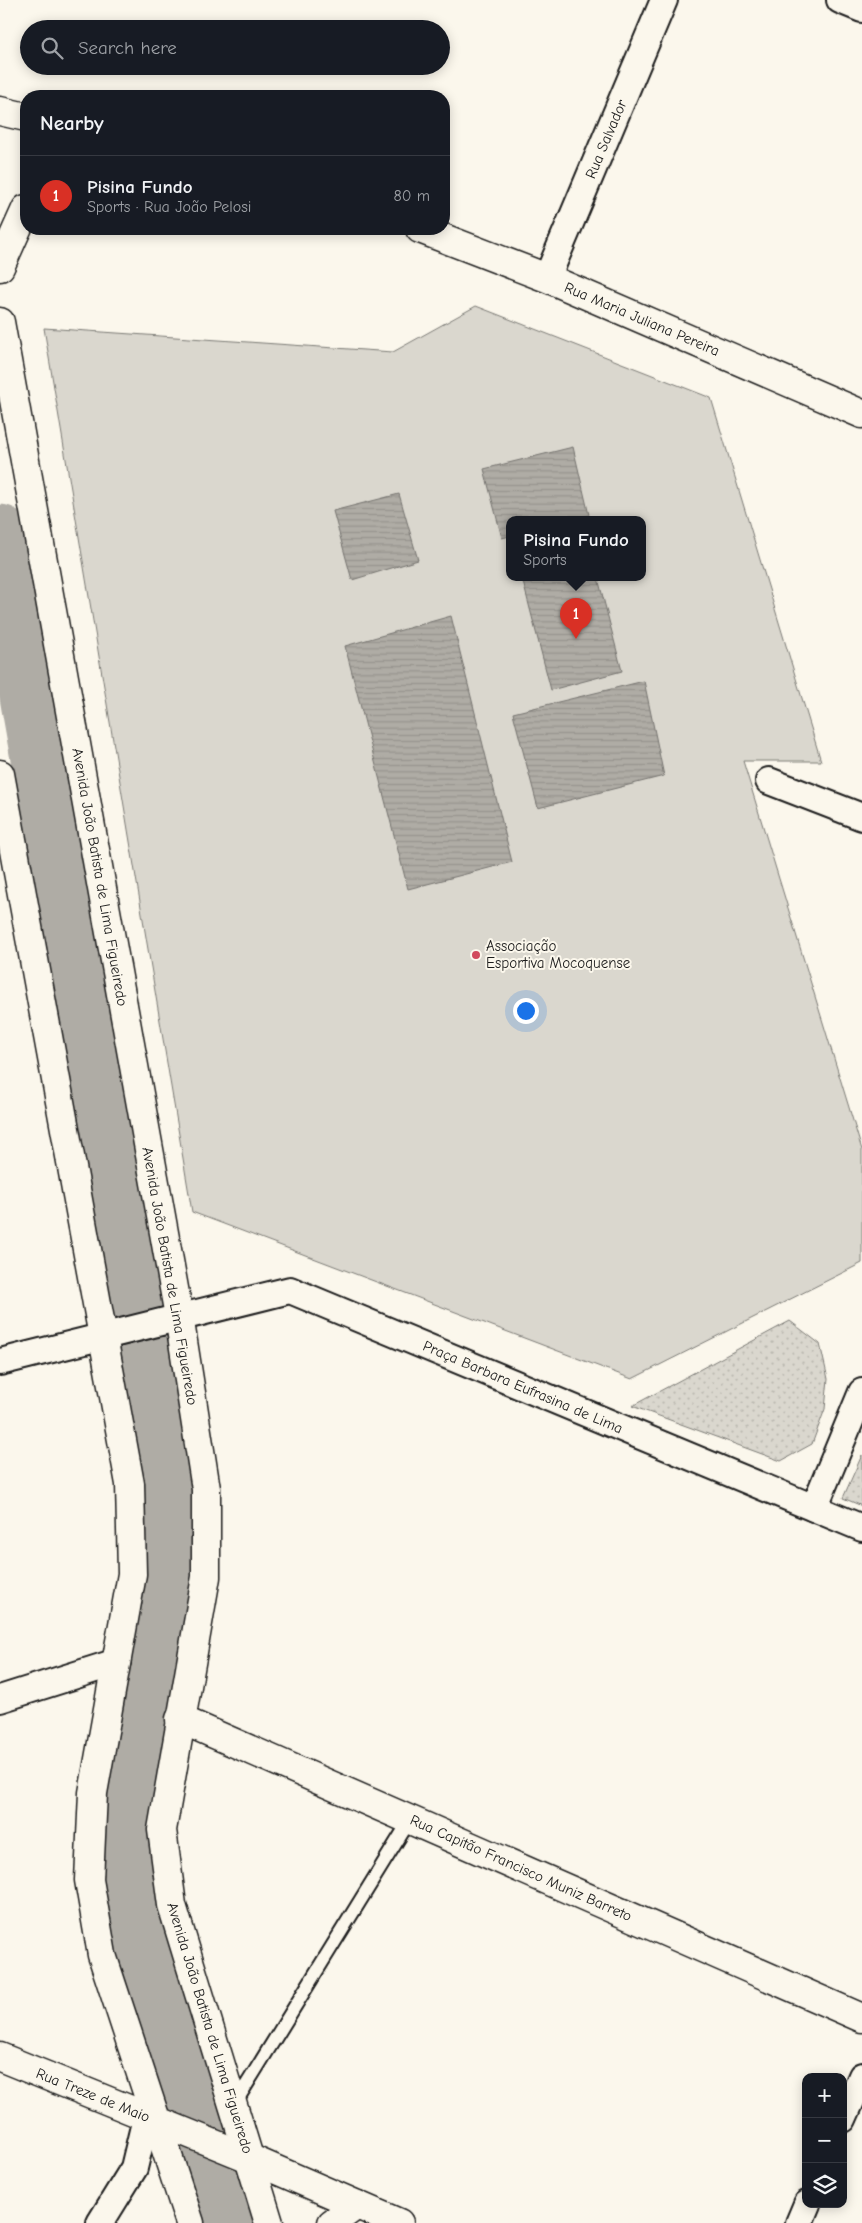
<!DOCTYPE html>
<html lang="en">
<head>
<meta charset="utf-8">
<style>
	body { margin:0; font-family:"Comic Neue",sans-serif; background:#242831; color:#f1f3f6 }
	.controls { position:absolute; right:15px; bottom:15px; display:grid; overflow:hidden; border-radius:10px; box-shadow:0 2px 12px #0003 }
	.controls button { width:45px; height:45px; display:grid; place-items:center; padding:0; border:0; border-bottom:1px solid #363941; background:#171b24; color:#f1f3f6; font:25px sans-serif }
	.you { position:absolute; left:525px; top:1010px; width:18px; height:18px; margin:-12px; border:4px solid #fff; border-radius:50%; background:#1a73e8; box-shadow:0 0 0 8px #1a73e833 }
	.badge { display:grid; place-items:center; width:32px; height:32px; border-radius:50%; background:#d93025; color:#fff; font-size:16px; font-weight:700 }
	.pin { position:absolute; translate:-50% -41px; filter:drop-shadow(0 1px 2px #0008) }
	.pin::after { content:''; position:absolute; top:26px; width:18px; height:15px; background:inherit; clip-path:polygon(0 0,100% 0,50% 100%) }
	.popup { position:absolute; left:506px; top:516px; width:140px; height:65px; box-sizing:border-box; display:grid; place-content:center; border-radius:10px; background:#171b24; filter:drop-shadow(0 1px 4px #0005); font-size:16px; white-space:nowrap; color:#9ea1a6 }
	.popup b { font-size:19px; color:#f1f3f6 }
	.popup::after { content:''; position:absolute; left:50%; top:100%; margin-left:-10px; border:10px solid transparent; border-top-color:#171b24 }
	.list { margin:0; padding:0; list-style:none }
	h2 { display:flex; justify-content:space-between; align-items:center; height:65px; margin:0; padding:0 20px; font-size:21px }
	h2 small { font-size:16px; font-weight:400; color:#9ea1a6 }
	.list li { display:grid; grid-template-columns:32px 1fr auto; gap:15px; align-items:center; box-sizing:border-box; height:80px; padding:0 20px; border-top:1px solid #363941 }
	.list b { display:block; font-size:19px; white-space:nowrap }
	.list p { margin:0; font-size:16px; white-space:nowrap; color:#9ea1a6 }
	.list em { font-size:16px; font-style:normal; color:#9ea1a6 }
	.icon { flex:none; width:28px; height:28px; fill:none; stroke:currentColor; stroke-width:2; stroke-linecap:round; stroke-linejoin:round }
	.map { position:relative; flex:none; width:862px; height:2223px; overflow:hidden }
	.search { position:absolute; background:#171b24; box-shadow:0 2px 12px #0003; left:20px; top:20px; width:430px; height:55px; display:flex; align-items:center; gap:12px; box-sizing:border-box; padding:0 18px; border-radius:28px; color:#9ea1a6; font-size:19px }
	.panel { position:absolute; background:#171b24; box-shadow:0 2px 12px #0003; left:20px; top:90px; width:430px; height:145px; border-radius:20px }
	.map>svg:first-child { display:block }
	.grass { fill:url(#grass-dots); stroke:#7b7a75 }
	.pitch { fill:#dad7ce; stroke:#7b7a75; fill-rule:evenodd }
	.water { fill:url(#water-rules); stroke:#74726e }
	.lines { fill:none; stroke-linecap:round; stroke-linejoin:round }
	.river { stroke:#afaca5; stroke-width:59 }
	.service-casing { stroke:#1c1c1c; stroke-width:16 }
	.minor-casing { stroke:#1c1c1c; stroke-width:30 }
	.tertiary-casing { stroke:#1c1c1c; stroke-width:31 }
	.secondary-casing { stroke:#1c1c1c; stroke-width:31 }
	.service { stroke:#fbf7ec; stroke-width:12 }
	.minor { stroke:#fbf7ec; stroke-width:26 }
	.tertiary { stroke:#fbf7ec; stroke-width:28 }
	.secondary { stroke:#fbf7ec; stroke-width:28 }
	.poi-dot { fill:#d1495b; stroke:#fbf7ec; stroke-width:2 }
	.labels { text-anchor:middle; stroke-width:4; stroke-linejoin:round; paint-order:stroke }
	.street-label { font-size:15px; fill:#1c1c1c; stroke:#fbf7ec }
	.poi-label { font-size:15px; fill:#1c1c1c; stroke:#fbf7ec; text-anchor:start }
</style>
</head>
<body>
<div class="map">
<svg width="862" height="2223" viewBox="0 0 862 2223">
	<defs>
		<pattern id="grass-dots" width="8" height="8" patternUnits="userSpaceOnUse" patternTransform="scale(1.25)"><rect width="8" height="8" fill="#dad7ce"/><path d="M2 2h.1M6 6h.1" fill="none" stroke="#bab8b0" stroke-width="1.8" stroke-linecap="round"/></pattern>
		<pattern id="water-rules" width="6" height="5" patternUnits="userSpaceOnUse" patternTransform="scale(1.25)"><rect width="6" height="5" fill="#afaca5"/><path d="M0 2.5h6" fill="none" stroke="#96938d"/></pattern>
	</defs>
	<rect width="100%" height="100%" fill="#fbf7ec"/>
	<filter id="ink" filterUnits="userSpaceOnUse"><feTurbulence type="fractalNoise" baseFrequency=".02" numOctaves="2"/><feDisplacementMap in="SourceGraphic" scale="10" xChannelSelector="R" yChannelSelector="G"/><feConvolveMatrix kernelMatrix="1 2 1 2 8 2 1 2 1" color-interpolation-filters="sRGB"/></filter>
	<g filter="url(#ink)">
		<!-- grass -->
		<g class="grass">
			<path d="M790 1321 820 1344 828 1379 825 1409 812 1444 781 1461 632 1406Z"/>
			<path d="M862 1455V1506L843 1498Z"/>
		</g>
		<!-- pitch -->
		<path class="pitch" d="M476 306 711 398 821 761H743L862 1150V1263L632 1379 192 1212 44 328 393 352ZM510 520H642V578H510Z"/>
		<!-- water -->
		<g class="water">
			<path d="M573 447 589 515 570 520H510V536L502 538 484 469Z"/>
			<path d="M399 494 418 560 352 580 333 511Z"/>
			<path d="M522 578H598L622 671 551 690Z"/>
			<path d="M451 616 512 862 408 889 345 646Z"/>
			<path d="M644 681 664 776 538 808 513 713Z"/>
		</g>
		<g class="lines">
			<!-- river -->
			<path class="river" d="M0 534 134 1283 169 1497 168 1571 133 1774 124 1845 139 1928 226 2223"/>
			<defs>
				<path id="service" d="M234 2105 410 1820"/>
				<g id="minor">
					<path d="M840 0 862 9"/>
					<path d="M547 278 664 0"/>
					<path d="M769 781 862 817"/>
					<path d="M0 1362 290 1290 862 1528"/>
					<path d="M814 1508 862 1392"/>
					<path d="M0 1699 117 1662"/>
					<path d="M843 2119 862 2076"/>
					<path d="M100 2223 134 2168 146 2118"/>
					<path d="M799 2223 807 2204"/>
				</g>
				<path id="tertiary" d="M180 1719 862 2018"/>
				<g id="secondary">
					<path d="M0 111 26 117"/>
					<path d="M420 229 547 278 862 414"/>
					<path d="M0 267 26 209"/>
					<path d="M0 322 179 1316 206 1489V1577L162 1830 172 1905 269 2223"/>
					<path d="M0 774 130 1484 132 1574 93 1793 89 1880 102 1955 190 2223"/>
					<path d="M0 2057 249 2158 399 2223"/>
					<path d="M332 2223 357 2205"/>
				</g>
			</defs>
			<!-- service casing -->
			<use href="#service" class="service-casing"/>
			<!-- minor casing -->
			<use href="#minor" class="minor-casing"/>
			<!-- tertiary casing -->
			<use href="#tertiary" class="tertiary-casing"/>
			<!-- secondary casing -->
			<use href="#secondary" class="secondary-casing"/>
			<!-- service -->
			<use href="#service" class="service"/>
			<!-- minor -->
			<use href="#minor" class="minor"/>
			<!-- tertiary -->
			<use href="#tertiary" class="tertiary"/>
			<!-- secondary -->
			<use href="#secondary" class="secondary"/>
		</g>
	</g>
	<!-- markers -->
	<circle class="poi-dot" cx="476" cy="955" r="5"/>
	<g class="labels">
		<!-- street labels -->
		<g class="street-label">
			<text transform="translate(606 139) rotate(-67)" y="5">Rua Salvador</text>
			<text transform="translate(642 319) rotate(23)" y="5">Rua Maria Juliana Pereira</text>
			<text transform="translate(100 877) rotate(80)" y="5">Avenida João Batista de Lima Figueiredo</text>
			<text transform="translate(170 1276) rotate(80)" y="5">Avenida João Batista de Lima Figueiredo</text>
			<text transform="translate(523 1387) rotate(23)" y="5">Praça Barbara Eufrasina de Lima</text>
			<text transform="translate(521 1868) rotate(24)" y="5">Rua Capitão Francisco Muniz Barreto</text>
			<text transform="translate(210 2028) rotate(73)" y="5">Avenida João Batista de Lima Figueiredo</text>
			<text transform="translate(93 2095) rotate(22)" y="5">Rua Treze de Maio</text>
		</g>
		<!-- poi labels -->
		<g class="poi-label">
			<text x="486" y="951">Associação<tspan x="486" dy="17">Esportiva Mocoquense</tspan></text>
		</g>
	</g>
</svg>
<div class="controls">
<button>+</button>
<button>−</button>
<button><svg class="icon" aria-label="layers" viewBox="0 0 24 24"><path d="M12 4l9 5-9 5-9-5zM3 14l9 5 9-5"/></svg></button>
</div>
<div class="you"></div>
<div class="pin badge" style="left:576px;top:639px">1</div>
<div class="popup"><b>Pisina Fundo</b>Sports</div>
<div class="search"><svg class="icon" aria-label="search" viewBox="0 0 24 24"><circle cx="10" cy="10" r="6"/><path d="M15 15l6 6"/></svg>Search here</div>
<section class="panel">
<h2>Nearby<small></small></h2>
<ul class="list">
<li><span class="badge">1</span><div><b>Pisina Fundo</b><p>Sports · Rua João Pelosi</p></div><em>80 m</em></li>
</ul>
</section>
</div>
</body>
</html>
